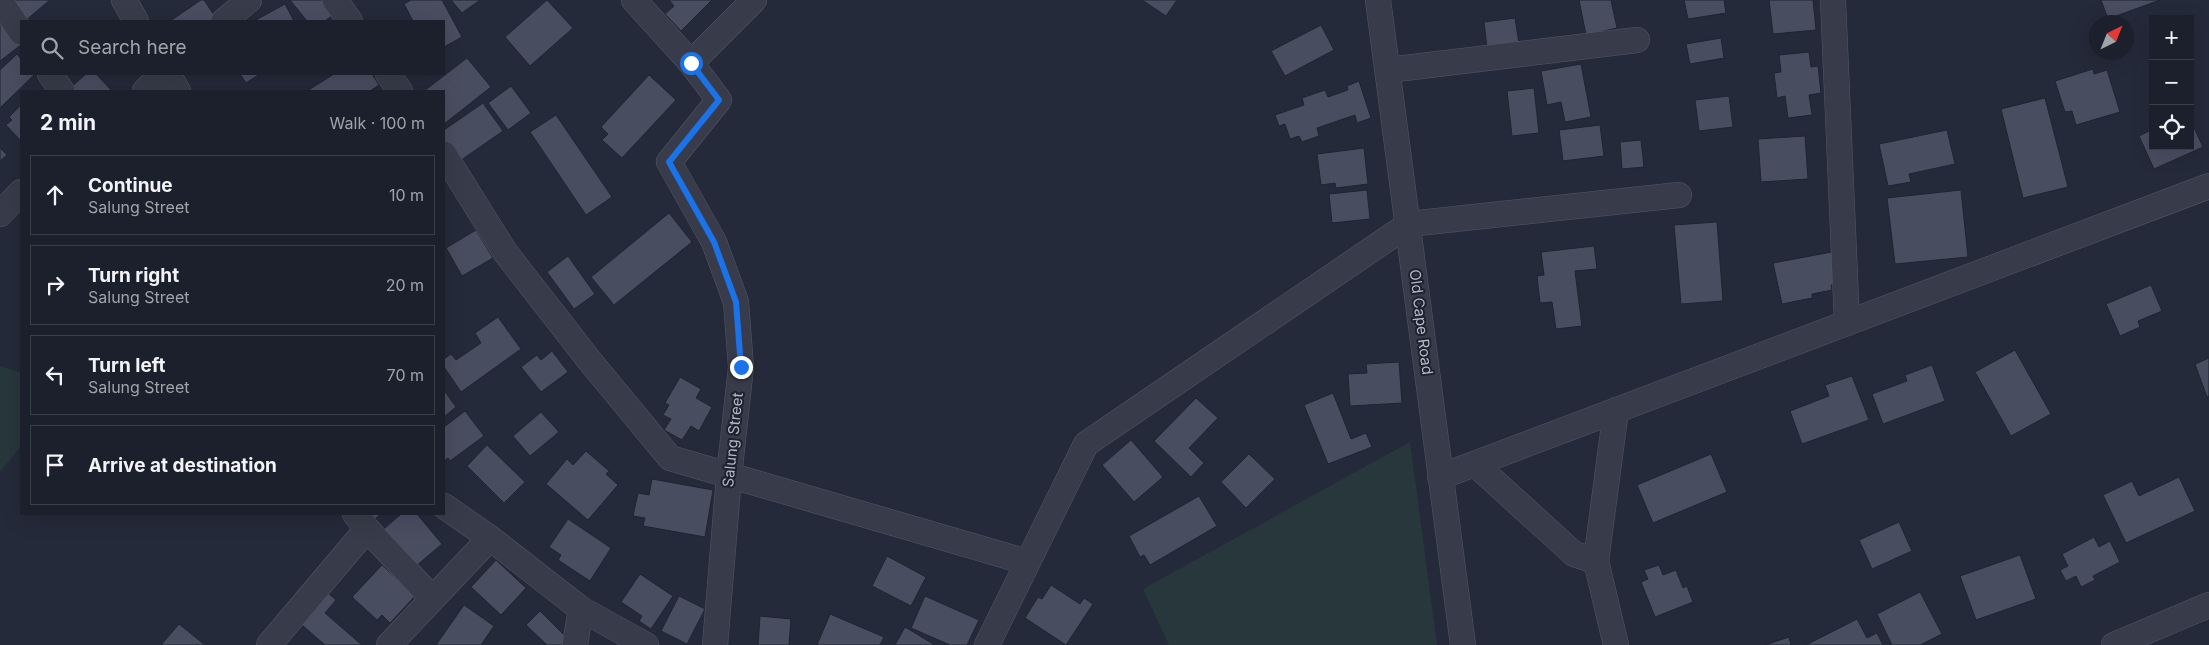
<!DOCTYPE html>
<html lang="en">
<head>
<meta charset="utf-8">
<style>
	body { margin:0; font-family:Inter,sans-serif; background:#252834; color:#f1f3f6 }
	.controls { position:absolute; right:15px; top:15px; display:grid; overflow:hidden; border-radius:0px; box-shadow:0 5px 20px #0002 }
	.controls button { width:45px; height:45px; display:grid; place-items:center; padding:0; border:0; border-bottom:1px solid #3a3e48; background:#1c202c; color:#f1f3f6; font:25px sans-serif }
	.compass { position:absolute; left:2089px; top:15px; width:45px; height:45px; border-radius:50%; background:#1c202c; box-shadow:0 5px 20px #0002; rotate:43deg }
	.stop { position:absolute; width:15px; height:15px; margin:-11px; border:4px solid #1a73e8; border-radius:50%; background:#fff }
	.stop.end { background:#1a73e8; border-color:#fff; box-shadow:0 1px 5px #0008 }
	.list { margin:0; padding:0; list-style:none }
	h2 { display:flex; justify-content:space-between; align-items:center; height:65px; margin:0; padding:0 20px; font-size:21px }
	h2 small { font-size:16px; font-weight:400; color:#a0a3a9 }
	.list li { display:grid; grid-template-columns:32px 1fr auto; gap:15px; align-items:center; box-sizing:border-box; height:80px; margin:0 10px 10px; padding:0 10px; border:1px solid #3a3e48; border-radius:0px }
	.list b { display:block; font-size:19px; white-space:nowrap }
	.list p { margin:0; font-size:16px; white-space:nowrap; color:#a0a3a9 }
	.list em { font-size:16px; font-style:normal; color:#a0a3a9 }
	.icon { flex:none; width:28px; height:28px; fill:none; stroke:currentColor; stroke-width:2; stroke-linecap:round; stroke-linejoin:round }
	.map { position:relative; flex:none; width:2209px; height:645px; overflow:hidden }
	.search { position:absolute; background:#1c202c; box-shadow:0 5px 20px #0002; left:20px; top:20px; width:425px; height:55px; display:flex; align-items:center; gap:12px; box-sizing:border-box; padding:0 18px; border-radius:0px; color:#a0a3a9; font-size:19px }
	.panel { position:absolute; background:#1c202c; box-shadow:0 5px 20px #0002; left:20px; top:90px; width:425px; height:425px; border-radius:0px }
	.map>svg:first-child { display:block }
	.green { fill:#28373c }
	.building { fill:#494d60; stroke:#1f2431 }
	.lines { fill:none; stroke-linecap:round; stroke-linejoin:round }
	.minor-casing { stroke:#535765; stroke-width:26 }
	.minor { stroke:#383c4a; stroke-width:25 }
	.route { stroke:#1a73e8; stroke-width:6 }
	.labels { text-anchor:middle; stroke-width:4; stroke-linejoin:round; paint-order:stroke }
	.street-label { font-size:15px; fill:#b4b7c6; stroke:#1d222f }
</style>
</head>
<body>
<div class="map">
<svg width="2209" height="645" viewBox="0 0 2209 645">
	<rect width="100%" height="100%" fill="#252a3a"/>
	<!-- green -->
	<g class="green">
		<path d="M0 366 21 373V446L0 472Z"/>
		<path d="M1410 442 1437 645H1169L1143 589Z"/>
	</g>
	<!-- building -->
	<g class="building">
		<path d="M7 0H50L25 21Z"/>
		<path d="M201 0H204L218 21H170Z"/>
		<path d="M290 0H328L337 12 325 21H307Z"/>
		<path d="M411 0H442L462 37 444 47V21H413L404 4Z"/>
		<path d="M451 0H480L462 13Z"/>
		<path d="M547 0 573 28 530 66 505 37Z"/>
		<path d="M669 0H712L681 31 665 14 674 6Z"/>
		<path d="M1142 0H1177L1166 16Z"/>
		<path d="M1579 0H1611L1617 28 1586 35Z"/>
		<path d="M1684 0H1724L1726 13 1688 19Z"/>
		<path d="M1769 0H1813L1816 30 1773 34Z"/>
		<path d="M2101 0H2160L2108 19Z"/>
		<path d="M285 4 294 21H256V20Z"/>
		<path d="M1515 18 1519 43 1487 48 1484 22Z"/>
		<path d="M1 19 21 45 0 61V20Z"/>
		<path d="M1321 25 1334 50 1285 76 1271 51Z"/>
		<path d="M1721 38 1724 58 1690 64 1686 44Z"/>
		<path d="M1809 52 1811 67 1818 66 1821 93 1809 95 1812 115 1788 118 1785 96 1777 98 1774 73 1781 72 1779 55Z"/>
		<path d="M17 54 21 59V74H35L0 108V70Z"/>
		<path d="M467 58 491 87 444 124V91H424Z"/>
		<path d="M1581 64 1591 117 1565 122 1561 102 1547 105 1541 71Z"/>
		<path d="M2093 69 2094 74 2107 70 2120 112 2076 125 2072 111 2065 112 2055 81Z"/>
		<path d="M86 74H96L112 91H72L70 88Z"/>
		<path d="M240 74H260L246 83Z"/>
		<path d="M334 74H372L379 85 370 91H307Z"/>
		<path d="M649 75 676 100 622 158 602 140 608 134 601 127Z"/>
		<path d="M1359 81 1371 118 1357 123 1355 115 1317 128 1319 136 1302 142 1299 136 1290 139 1285 124 1279 126 1275 115 1304 105 1302 98 1325 90 1328 97 1348 90 1347 86Z"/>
		<path d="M511 86 531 113 508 130 488 103Z"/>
		<path d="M1534 88 1539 133 1512 136 1507 91Z"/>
		<path d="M1729 96 1733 127 1699 131 1695 100Z"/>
		<path d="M2045 98 2068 187 2023 198 2001 109Z"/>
		<path d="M483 103 503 131 457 163 444 145V130Z"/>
		<path d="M21 105V141L6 125 12 120 9 117Z"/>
		<path d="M556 115 612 197 586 215 530 132Z"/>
		<path d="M2190 119 2203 147 2154 169 2139 136 2153 129V146H2190Z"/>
		<path d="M1600 125 1604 156 1563 161 1559 130Z"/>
		<path d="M1947 130 1955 164 1909 174 1911 182 1888 186 1879 144Z"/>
		<path d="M1805 136 1808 179 1761 182 1758 139Z"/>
		<path d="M1641 140 1644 167 1622 169 1620 142Z"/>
		<path d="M0 148 7 155 0 161Z"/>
		<path d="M1364 148 1368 184 1336 188 1335 183 1321 185 1317 154Z"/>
		<path d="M1367 190 1370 219 1332 223 1329 194Z"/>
		<path d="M1961 190 1968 257 1895 264 1887 198Z"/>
		<path d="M669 213 692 242 614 305 591 277Z"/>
		<path d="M1717 222 1723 301 1681 304 1674 225Z"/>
		<path d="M476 230 493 258 462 276 446 248Z"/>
		<path d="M1594 246 1597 269 1575 271 1582 326 1556 329 1552 302 1540 303 1537 276 1544 275 1541 252Z"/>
		<path d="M1837 251 1843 283 1831 285 1832 290 1812 294V298L1782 304 1773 263Z"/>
		<path d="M568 256 595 294 574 309 547 272Z"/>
		<path d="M2151 285 2162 311 2138 321 2140 327 2120 336 2106 304Z"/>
		<path d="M498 317 521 349 461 392 444 367V359L451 354 456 360 481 343 475 333Z"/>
		<path d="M2015 350 2051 414 2011 436 1975 372Z"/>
		<path d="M552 351 568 372 541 392 521 367 537 355 541 360Z"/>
		<path d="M2209 358V396L2207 397 2195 364Z"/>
		<path d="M1399 362 1402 403 1350 406 1348 374 1367 373 1366 364Z"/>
		<path d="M1932 365 1945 401 1883 424 1872 394 1907 381 1905 375Z"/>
		<path d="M1852 376 1869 420 1802 444 1790 411 1829 396 1825 385Z"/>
		<path d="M680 377 701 389 696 398 712 407 699 431 691 426 682 440 664 430 671 419 663 415 669 405 665 403Z"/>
		<path d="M444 390 456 407 444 417Z"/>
		<path d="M1333 393 1351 439 1366 433 1372 447 1328 464 1304 405Z"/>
		<path d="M1196 398 1218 418 1189 448 1204 463 1191 477 1154 441Z"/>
		<path d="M465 411 484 436 450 461 448 458 444 461V427Z"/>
		<path d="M541 412 559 432 530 456 513 436Z"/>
		<path d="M1131 440 1163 477 1134 502 1102 465Z"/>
		<path d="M487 445 525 482 504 503 467 466Z"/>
		<path d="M586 451 609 471 606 474 618 485 588 520 546 484 567 459 573 465Z"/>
		<path d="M1249 454 1275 479 1246 508 1221 482Z"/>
		<path d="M1711 454 1727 492 1653 523 1637 485Z"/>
		<path d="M2179 477 2195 511 2126 543 2103 495 2132 481 2139 496Z"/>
		<path d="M652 479 713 490 705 537 643 526 645 518 633 516 638 493 649 495Z"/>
		<path d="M1199 496 1217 526 1150 565 1144 555 1140 557 1129 536Z"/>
		<path d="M363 514H381L375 519 371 514Z"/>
		<path d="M401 514H417L442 544 416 566 379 533Z"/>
		<path d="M568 519 611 548 590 581 558 560 561 555 549 547Z"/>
		<path d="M1899 522 1912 551 1872 569 1859 540Z"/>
		<path d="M2094 537 2099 547 2110 541 2120 562 2093 576 2095 580 2081 587 2076 576 2066 581 2060 570 2068 566 2062 554Z"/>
		<path d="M2020 555 2036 599 1976 620 1960 576Z"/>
		<path d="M887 556 926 577 911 606 872 586Z"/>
		<path d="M496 560 526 588 501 615 471 587Z"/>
		<path d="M382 565 415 596 390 623 382 615 377 620 352 597Z"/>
		<path d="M1659 565 1663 575 1676 570 1683 588 1687 586 1693 602 1655 617 1641 582 1648 579 1644 570Z"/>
		<path d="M640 574 673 596 651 629 639 621 642 616 621 602Z"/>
		<path d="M1051 585 1080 604 1084 598 1093 604 1066 645 1025 618 1038 597 1042 599Z"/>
		<path d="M322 588 336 600 325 613 362 645H325L295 619Z"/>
		<path d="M1920 592 1942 634 1920 645H1892L1877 614Z"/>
		<path d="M679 596 705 609 687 644 661 631Z"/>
		<path d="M925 596 979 620 967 645H950L911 628Z"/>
		<path d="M464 605 494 626 481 645H436Z"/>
		<path d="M540 611 571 642 568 645H547L526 625Z"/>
		<path d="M830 614 884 637 880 645H817Z"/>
		<path d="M760 616 791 619 789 645H758Z"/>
		<path d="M1857 619 1867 638 1877 633 1883 645H1806Z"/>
		<path d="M179 624 205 645H161Z"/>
		<path d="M905 627 935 645H895Z"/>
		<path d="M1789 637 1791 645H1765Z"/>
	</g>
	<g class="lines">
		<defs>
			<g id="minor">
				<path d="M124 0 136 21"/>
				<path d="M335 0 350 21"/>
				<path d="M634 0 691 63 719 100 669 162 714 242 736 302 741 367 729 476 715 645"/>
				<path d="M1378 0 1463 645"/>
				<path d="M1833 0 1847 323"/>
				<path d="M0 1 21 32"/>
				<path d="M224 21 249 0"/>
				<path d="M691 63 754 0"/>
				<path d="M1388 70 1637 40"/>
				<path d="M50 74 62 91"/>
				<path d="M168 74 178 91"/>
				<path d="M388 74 400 91"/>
				<path d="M145 91 162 74"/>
				<path d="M444 154 505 252 589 360 670 458 1027 562"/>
				<path d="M0 214 21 192"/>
				<path d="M1475 464 1574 554 1596 561 1616 645"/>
				<path d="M1440 477 2209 186"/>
				<path d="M444 506 490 538 581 609 646 645"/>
				<path d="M355 514 367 529 432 598"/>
				<path d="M1596 561 1616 410"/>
				<path d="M269 645 367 529"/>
				<path d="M389 645 490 538"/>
				<path d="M575 645 581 609"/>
				<path d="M987 645 1086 444 1409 224 1679 195"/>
				<path d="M2114 645 2209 605"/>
			</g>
		</defs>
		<!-- minor casing -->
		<use href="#minor" class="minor-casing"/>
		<!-- minor -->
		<use href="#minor" class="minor"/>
	</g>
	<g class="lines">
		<!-- route -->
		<path class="route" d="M691 63 719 100 669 162 714 242 736 302 741 367"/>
	</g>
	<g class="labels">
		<!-- street labels -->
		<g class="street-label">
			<text transform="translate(1421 322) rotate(83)" y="5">Old Cape Road</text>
			<text transform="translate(733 440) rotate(-84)" y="5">Salung Street</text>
		</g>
	</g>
</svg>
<div class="controls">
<button>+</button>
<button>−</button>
<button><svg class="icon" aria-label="locate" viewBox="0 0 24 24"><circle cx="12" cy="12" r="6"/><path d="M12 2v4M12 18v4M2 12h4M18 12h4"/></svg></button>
</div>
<svg class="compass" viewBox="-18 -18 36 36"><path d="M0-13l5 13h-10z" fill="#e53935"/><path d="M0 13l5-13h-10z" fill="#a0a3a9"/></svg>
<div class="stop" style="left:691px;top:63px"></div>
<div class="stop end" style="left:741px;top:367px"></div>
<div class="search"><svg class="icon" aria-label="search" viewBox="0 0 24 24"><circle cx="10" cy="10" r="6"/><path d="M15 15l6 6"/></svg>Search here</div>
<section class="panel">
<h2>2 min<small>Walk · 100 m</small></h2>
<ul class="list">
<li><svg class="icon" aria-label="ahead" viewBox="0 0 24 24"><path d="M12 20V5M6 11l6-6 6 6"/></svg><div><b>Continue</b><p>Salung Street</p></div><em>10 m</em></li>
<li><svg class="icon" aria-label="right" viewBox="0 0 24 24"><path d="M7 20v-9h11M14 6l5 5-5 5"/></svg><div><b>Turn right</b><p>Salung Street</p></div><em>20 m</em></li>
<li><svg class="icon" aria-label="left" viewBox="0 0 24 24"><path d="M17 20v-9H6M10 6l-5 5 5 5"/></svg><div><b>Turn left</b><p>Salung Street</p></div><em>70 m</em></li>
<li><svg class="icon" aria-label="arrive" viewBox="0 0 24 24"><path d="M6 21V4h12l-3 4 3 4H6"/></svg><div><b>Arrive at destination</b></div></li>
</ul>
</section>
</div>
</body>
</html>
